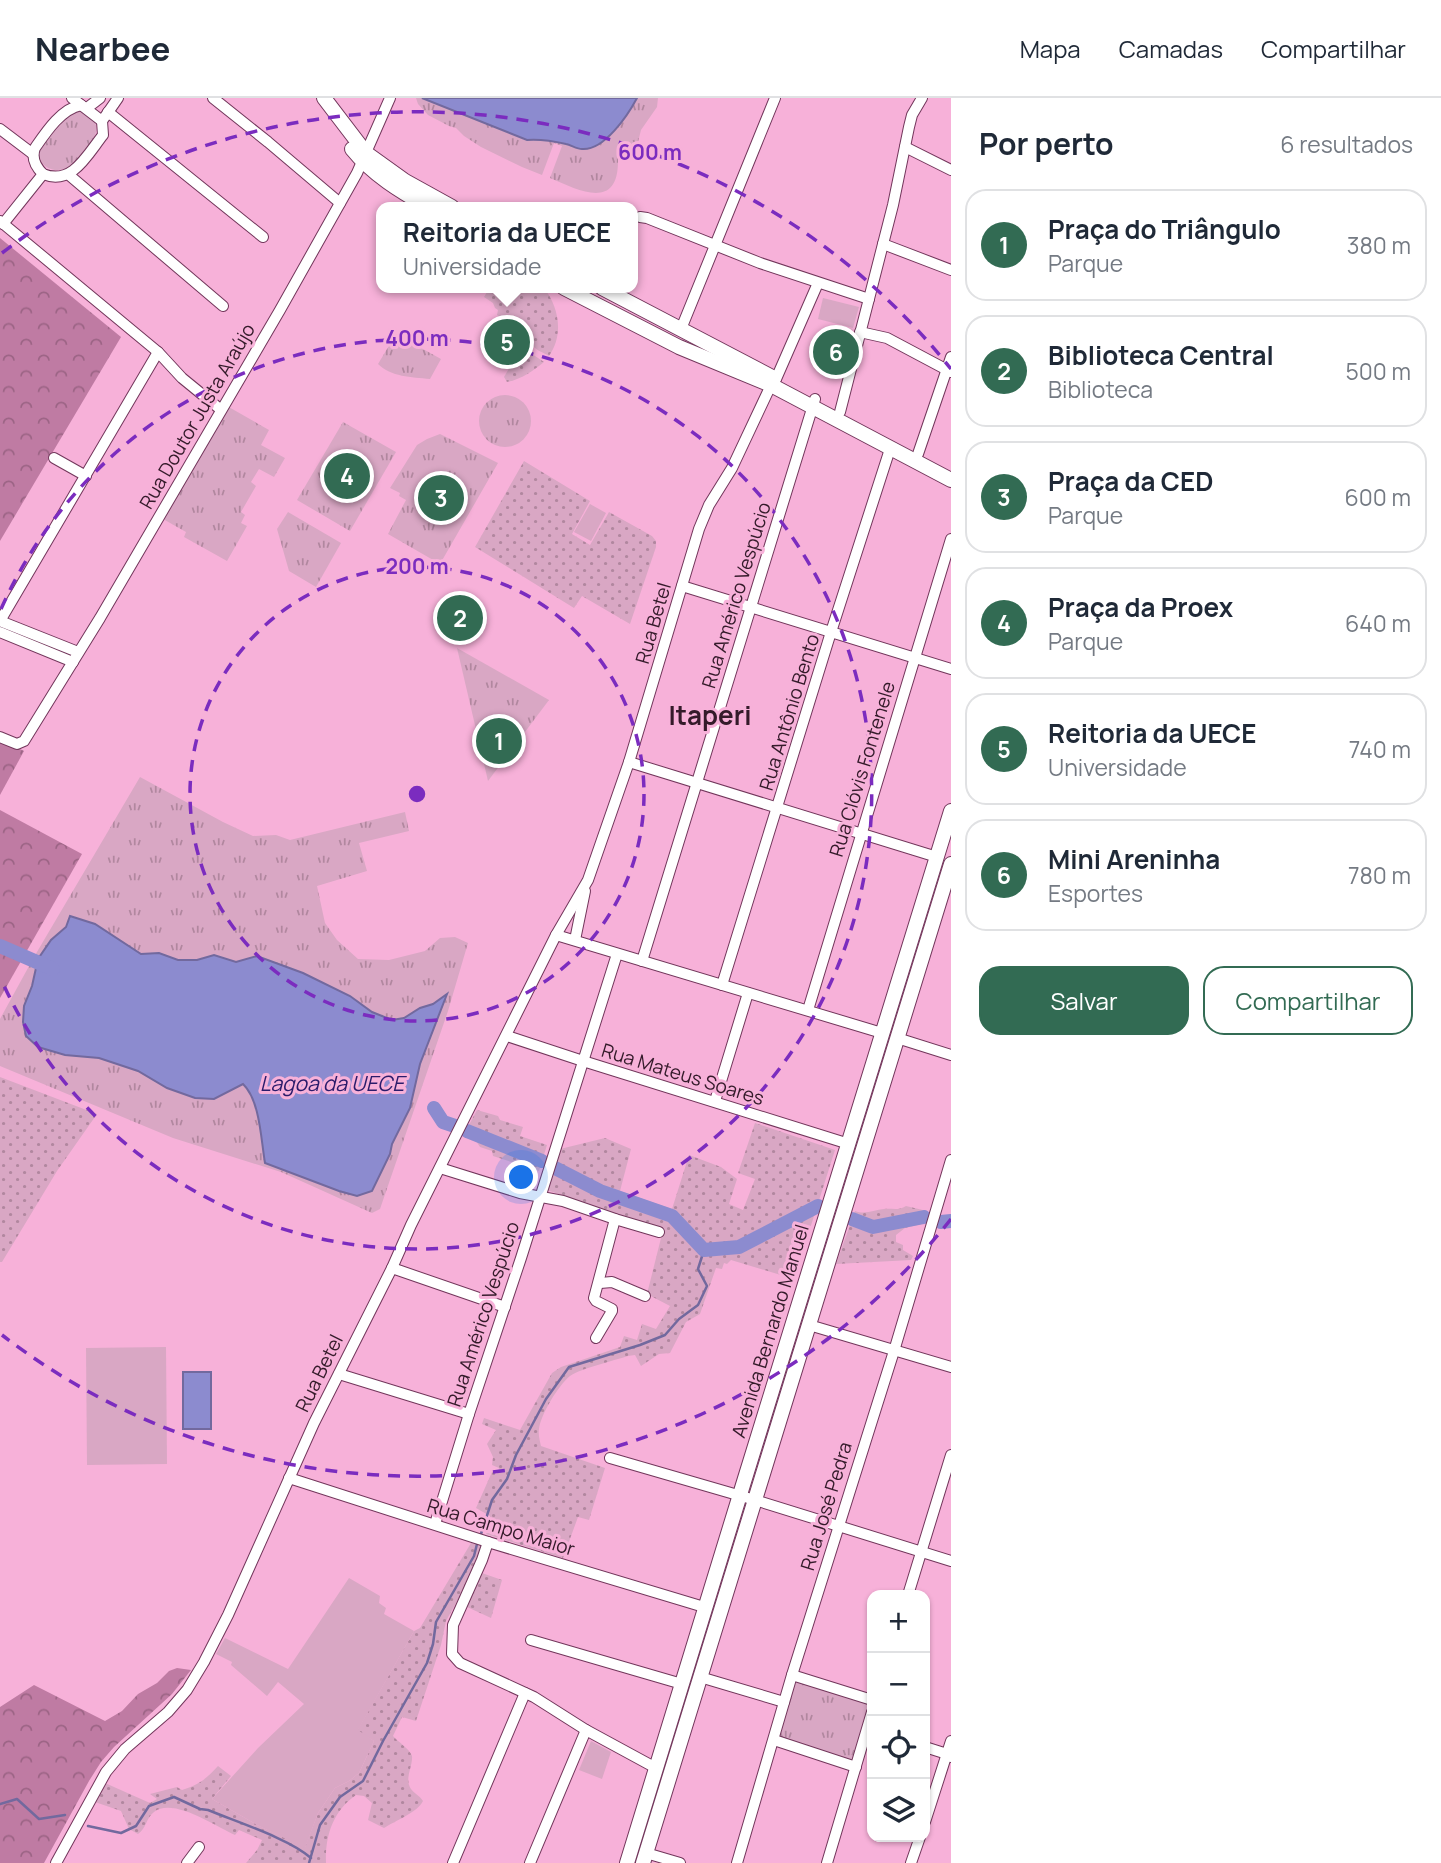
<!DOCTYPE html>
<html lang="pt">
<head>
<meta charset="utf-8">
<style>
	body { margin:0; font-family:Manrope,sans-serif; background:#f2f2f3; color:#1f2937 }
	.controls { position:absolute; right:21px; bottom:21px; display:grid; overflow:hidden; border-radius:14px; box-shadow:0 2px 5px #0004 }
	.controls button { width:63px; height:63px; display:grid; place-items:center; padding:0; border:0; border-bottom:2px solid #e0e1e3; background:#fff; color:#1f2937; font:35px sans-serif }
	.you { position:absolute; left:522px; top:1080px; width:24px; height:24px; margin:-18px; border:5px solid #fff; border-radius:50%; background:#1a73e8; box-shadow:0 0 0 10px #1a73e833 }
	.badge { display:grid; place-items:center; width:46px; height:46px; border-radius:50%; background:#326b53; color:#fff; font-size:23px; font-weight:700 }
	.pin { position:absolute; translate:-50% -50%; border:4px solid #fff; box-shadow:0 2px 7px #0006 }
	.popup { position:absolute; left:376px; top:104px; width:262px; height:91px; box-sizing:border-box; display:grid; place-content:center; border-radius:14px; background:#fff; filter:drop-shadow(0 2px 5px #0005); font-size:23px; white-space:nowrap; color:#747a83 }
	.popup b { font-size:26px; color:#1f2937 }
	.popup::after { content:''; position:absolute; left:50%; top:100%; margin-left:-14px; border:14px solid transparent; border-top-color:#fff }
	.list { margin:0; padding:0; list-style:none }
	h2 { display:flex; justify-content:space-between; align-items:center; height:91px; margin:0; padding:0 28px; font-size:30px }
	h2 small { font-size:23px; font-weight:400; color:#747a83 }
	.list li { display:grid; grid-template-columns:46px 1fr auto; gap:21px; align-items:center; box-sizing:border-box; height:112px; margin:0 14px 14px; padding:0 14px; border:2px solid #e0e1e3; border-radius:21px }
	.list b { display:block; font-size:26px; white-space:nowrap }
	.list p { margin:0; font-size:23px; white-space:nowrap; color:#747a83 }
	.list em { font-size:23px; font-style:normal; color:#747a83 }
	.actions { display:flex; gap:14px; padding:21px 28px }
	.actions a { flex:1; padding:16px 0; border:2px solid #326b53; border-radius:21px; text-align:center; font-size:24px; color:#326b53 }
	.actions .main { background:#326b53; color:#fff }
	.icon { flex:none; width:38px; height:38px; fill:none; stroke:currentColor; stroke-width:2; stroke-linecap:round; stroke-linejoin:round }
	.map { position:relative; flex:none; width:951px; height:1765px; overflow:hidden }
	header { display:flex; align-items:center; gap:42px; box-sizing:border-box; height:98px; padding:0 35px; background:#fff; border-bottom:2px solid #e0e1e3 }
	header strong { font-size:33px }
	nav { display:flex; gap:38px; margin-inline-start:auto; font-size:24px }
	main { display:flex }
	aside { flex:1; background:#fff }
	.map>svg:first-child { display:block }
	.grass { fill:url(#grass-dots) }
	.forest { fill:url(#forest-crowns) }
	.park { fill:url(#park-tufts) }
	.pitch { fill:#d9a7c4 }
	.water { fill:#8c8bcf; stroke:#72699e; stroke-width:2 }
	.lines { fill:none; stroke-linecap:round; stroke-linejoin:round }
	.stream { stroke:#72699e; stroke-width:2.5 }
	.river { stroke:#8c8bcf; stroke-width:14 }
	.minor-casing { stroke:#72365b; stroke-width:12 }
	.major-casing { stroke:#72365b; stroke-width:16 }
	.minor { stroke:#fff; stroke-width:10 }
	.major { stroke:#fff; stroke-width:14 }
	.ring { fill:none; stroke:#7b2cbf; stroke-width:3.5; stroke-dasharray:12 9 }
	.labels { text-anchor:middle; stroke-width:6; stroke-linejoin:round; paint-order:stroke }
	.street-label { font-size:19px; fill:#341a2a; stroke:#f7b1d9 }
	.water-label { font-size:21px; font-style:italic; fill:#2a1b6a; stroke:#f7b1d9 }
	.district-label { font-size:26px; font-weight:bold; fill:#341a2a; stroke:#f7b1d9 }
	.centre { fill:#7b2cbf; stroke:#f7b1d9; stroke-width:3.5 }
	.ring-label { font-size:21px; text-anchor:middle; font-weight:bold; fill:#7b2cbf; stroke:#f7b1d9; stroke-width:6; stroke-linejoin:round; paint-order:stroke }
</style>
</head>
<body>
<header>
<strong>Nearbee</strong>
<nav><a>Mapa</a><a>Camadas</a><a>Compartilhar</a></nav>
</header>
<main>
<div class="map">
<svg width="951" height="1765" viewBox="0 0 951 1765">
	<defs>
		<pattern id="grass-dots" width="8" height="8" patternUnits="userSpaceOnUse" patternTransform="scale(1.75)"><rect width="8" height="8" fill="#d9a7c4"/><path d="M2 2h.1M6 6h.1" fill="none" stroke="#b1879f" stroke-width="1.8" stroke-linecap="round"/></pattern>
		<pattern id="forest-crowns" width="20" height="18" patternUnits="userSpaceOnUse" patternTransform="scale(1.75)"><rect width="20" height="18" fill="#bf7ba3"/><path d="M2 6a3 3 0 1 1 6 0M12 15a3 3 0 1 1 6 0" fill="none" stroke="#9c6485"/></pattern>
		<pattern id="park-tufts" width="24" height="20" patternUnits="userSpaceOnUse" patternTransform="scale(1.75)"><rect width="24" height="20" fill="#d9a7c4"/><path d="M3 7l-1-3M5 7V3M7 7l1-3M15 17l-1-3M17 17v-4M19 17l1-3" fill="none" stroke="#b1879f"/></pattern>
	</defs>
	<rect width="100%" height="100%" fill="#f7b1d9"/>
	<!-- grass -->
	<g class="grass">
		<path d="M480 190H544C559 209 564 237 549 258 544 255 536 252 533 248 524 238 529 229 510 238L505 235 500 219 497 217 498 212 495 210 493 205 484 199 487 194Z"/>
		<path d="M529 254 544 264C533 273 522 281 507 284L504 279 517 257Z"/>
		<path d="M524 363 590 403 572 436 590 447 609 414 652 438 656 443V449L630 526 582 498 574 510 475 449Z"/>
		<path d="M0 979 97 1016 57 1073 2 1164H0Z"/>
		<path d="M477 1012 498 1018 500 1022 523 1029 520 1038 547 1047 539 1073 493 1058 492 1053 480 1049 476 1043 464 1036Z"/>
		<path d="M755 1025 835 1052 794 1181 731 1162 727 1166 724 1165 722 1171 716 1170 700 1216 686 1224 670 1255 659 1256 641 1268 635 1257 628 1258C613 1263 582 1270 570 1278 558 1288 541 1316 539 1331 538 1337 540 1343 541 1348L605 1370 589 1422 578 1419 563 1460 486 1436 490 1426V1418L476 1410 492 1374 497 1376 499 1370 492 1367 493 1359 487 1346 496 1332 482 1326 484 1320 520 1332 552 1275 561 1269 620 1249 624 1238 637 1242 642 1226 656 1231 670 1208 647 1196 663 1132 547 1092 560 1051 605 1040 631 1051 620 1093 672 1111 689 1057 721 1069 737 1081 729 1106 743 1112 755 1081 738 1075Z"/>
		<path d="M906 1108 927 1113 922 1126 905 1130 896 1137V1144L903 1147V1152L913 1158 911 1162 836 1166 855 1113C865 1117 874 1112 884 1111 893 1110 898 1113 906 1108Z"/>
		<path d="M471 1445 482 1448 474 1473 446 1523 441 1547 416 1623 402 1619 393 1638C398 1644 410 1651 412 1658 413 1668 404 1681 411 1691 415 1696 419 1697 423 1703 418 1714 395 1723 384 1730L368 1722 372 1705 364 1698 356 1697C333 1713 325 1738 326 1765H246L257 1752 262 1742 239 1732 235 1737C215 1728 173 1699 154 1714 146 1720 146 1731 138 1736L129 1731 121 1713 95 1704 105 1685 150 1705 157 1701 150 1696 177 1689 182 1692C199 1687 207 1680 218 1668L231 1678 212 1701 259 1728 305 1749 318 1715 335 1690 349 1683 359 1675 374 1643 357 1633 414 1533 420 1530Z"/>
		<path d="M479 1474 502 1482 491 1520 465 1508Z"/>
	</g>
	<!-- forest -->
	<g class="forest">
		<path d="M0 140 121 239 0 443Z"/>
		<path d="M0 641 24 653 0 697Z"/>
		<path d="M0 712 82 756 0 900Z"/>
		<path d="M177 1570 191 1572 172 1596 114 1649 101 1664 89 1683 44 1765H0V1609L34 1587 105 1623 122 1613 138 1596 157 1585 169 1573Z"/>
	</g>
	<!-- park -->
	<g class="park">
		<path d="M416 0H658L657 9 641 32 636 52 627 61H618C619 113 580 93 550 80L562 48 554 45 542 77 522 69 481 49 464 38 456 30 449 28 428 17 418 6Z"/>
		<path d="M84 12C103 28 98 36 84 53 78 61 73 69 64 71 48 76 33 62 42 47 48 34 61 24 71 13Z"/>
		<path d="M396 236 441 261 430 281C411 279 391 279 378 266Z"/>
		<circle cx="505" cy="323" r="26"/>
		<path d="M227 308 269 332 261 347 285 360 274 379 259 371 251 384 256 388 241 414 245 417 241 425 247 428 227 463 184 439 186 434 163 421Z"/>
		<path d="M343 324 396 354 350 433 297 402Z"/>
		<path d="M440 336 498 365 440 466 388 436 406 402 399 398 400 395 390 390 417 347 427 341Z"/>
		<path d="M288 414 341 445 316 489 289 473 277 431Z"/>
		<path d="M457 550 549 602 488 683Z"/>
		<path d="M140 679 223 724 253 738 276 737 290 742 405 714 409 733 359 745 367 773 317 788 325 825 337 842 358 861 389 862 425 853 440 840 455 839 468 845 448 913 380 1111 372 1115 281 1074 173 1040 0 968V921L34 859Z"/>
		<path d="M797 1581 871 1605 852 1662 778 1638Z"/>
	</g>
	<!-- pitch -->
	<g class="pitch">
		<path d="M823 200 859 209 853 230 818 221Z"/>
		<path d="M831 230 853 236 841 278 819 272Z"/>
		<path d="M590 406 606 415 591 443 574 434Z"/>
		<path d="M166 1249 167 1366 87 1367 86 1250Z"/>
		<path d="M349 1480 380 1498 379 1505 386 1510 384 1516 414 1533 358 1632 374 1643 359 1675 349 1683 335 1690 318 1715 305 1750 259 1728 212 1701 258 1650 304 1606 278 1584 267 1598 231 1567 232 1564 216 1556 225 1540 288 1571Z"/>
		<path d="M591 1643 611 1654 602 1681 579 1672Z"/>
	</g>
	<!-- water -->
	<g class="water">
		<path d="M422 0H637C628 17 604 53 582 51 577 51 571 47 566 46 553 43 541 41 527 42Z"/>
		<path d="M70 818 95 826 141 856 159 855 178 862H197L214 857 236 864 257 858 303 875 350 898 372 914 392 922 404 920 420 910 433 906 447 896 420 966 410 1010 392 1046 390 1056 372 1093 357 1098 339 1093 265 1065C261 1042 260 1002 243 986L214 1001 195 1000 167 990 138 973 99 960 65 957 38 949 26 938 23 924 24 908 32 888 38 861 51 842 66 829Z"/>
		<rect x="183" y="1274" width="28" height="57"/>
	</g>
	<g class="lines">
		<!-- stream -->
		<g class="stream">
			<path d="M481 1436 492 1402 507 1381 516 1357 546 1301 569 1269 640 1247 665 1237 679 1221 698 1207 707 1188 698 1171 704 1152"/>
			<path d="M0 1706 17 1701 39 1721 65 1717"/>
			<path d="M88 1728 121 1735 136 1728 149 1708 174 1699 200 1711 208 1712C237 1724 290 1741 311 1760"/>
			<path d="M309 1765 320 1727 340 1699 363 1683 383 1643 427 1565 433 1546 436 1524 474 1458 477 1446"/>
		</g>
		<!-- river -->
		<g class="river">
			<path d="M0 848 53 871"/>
			<path d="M434 1010 443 1024 455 1028"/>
			<path d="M467 1033 542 1063"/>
			<path d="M553 1069 600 1093 672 1118 704 1152 739 1149 818 1108"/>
			<path d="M852 1121 873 1129 924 1119"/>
			<path d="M941 1124 951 1123"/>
		</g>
		<defs>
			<g id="minor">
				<path d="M72 0 102 23"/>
				<path d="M213 0 268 44 340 105"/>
				<path d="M81 7C61 11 46 34 35 50 31 60 36 69 43 76 72 88 87 57 103 37L102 23 118 0"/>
				<path d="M87 10 100 0"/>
				<path d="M108 14 263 139"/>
				<path d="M0 31 33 56"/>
				<path d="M905 49 951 72"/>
				<path d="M69 77 223 208"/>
				<path d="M640 119 647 120 760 165 869 201"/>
				<path d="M0 123 158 254 182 280 220 311"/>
				<path d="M3 126 43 76"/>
				<path d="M883 146 951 172"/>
				<path d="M681 231 775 0"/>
				<path d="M860 234 887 240 951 274"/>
				<path d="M776 281 818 185"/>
				<path d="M840 314 893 107 909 29 912 17 922 0"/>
				<path d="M918 356 951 259"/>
				<path d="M54 360 86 378"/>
				<path d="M682 488 951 571"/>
				<path d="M0 534 73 564"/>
				<path d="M78 554 0 523 158 254"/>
				<path d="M0 639 17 646 24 643 100 520 280 212 357 75 390 0"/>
				<path d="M629 664 937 759"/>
				<path d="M556 837 882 935"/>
				<path d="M575 842 585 793"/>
				<path d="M642 863 815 301"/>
				<path d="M722 887 831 534 890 351"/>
				<path d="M808 912 951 441"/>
				<path d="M507 938 583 963 849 1046"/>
				<path d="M897 940 951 957"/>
				<path d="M715 1003 748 895"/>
				<path d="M440 1070 520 1095 563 1103 615 1121 659 1134"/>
				<path d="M392 1170 505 1209"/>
				<path d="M600 1185 612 1184 645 1198"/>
				<path d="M809 1227 951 1269"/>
				<path d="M596 1240 612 1213V1211L596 1203 594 1200 615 1121"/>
				<path d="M339 1276 469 1316"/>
				<path d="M610 1360 755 1402 951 1463"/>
				<path d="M289 1380 488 1444 704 1509"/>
				<path d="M435 1426 469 1316 521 1160 617 856"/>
				<path d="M488 1444 482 1462 453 1527 452 1556 460 1565 534 1599 586 1632 656 1670"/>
				<path d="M908 1497 951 1357"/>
				<path d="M531 1542 682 1586"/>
				<path d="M792 1577 872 1602"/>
				<path d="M700 1579 784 1604"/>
				<path d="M774 1642 856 1669"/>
				<path d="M925 1649 947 1656 951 1659"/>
				<path d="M925 1724 951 1643"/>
				<path d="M646 1755 680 1765"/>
				<path d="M56 1765 106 1674 125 1651 168 1614 187 1592 204 1564 228 1517 314 1325 392 1170 411 1127 556 837 588 782 629 664 699 431 709 407 732 370 771 287"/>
				<path d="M187 1765 199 1749"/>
				<path d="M453 1765 525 1595"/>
				<path d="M530 1765 586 1632"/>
				<path d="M737 1765 792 1577 894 1253 951 1062"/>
				<path d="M827 1765 872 1614"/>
				<path d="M911 1765 920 1739"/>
			</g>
			<g id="major">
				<path d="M324 0 366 55 405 83 452 109"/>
				<path d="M352 51C373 77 400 93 428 109"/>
				<path d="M564 190 679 249 771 287 951 382"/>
				<path d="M602 190 774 280"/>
				<path d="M627 1765C734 1414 843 1064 951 713"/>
				<path d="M643 1765 951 766"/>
			</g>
		</defs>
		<!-- minor casing -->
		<use href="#minor" class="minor-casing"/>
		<!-- major casing -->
		<use href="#major" class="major-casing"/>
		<!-- minor -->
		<use href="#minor" class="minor"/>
		<!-- major -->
		<use href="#major" class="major"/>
	</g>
	<!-- distance rings -->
	<g class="ring">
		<circle cx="417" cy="696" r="227"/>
		<path d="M1 511A455 455 0 1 1 1 881"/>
		<path d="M951 1121A682 682 0 0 1 2 1237M2 155A682 682 0 0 1 951 271"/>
	</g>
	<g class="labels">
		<!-- street labels -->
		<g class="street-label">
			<text transform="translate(197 318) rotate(-60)" y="7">Rua Doutor Justa Araújo</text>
			<text transform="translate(736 497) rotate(-73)" y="7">Rua Américo Vespúcio</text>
			<text transform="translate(653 525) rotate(-74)" y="7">Rua Betel</text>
			<text transform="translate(789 614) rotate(-73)" y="7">Rua Antônio Bento</text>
			<text transform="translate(862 671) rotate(-73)" y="7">Rua Clóvis Fontenele</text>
			<text transform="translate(683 976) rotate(17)" y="7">Rua Mateus Soares</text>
			<text transform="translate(483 1216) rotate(-72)" y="7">Rua Américo Vespúcio</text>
			<text transform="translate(770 1233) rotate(-73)" y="7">Avenida Bernardo Manuel</text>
			<text transform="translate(319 1275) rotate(-64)" y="7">Rua Betel</text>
			<text transform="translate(826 1408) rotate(-73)" y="7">Rua José Pedra</text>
			<text transform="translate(501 1429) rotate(17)" y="7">Rua Campo Maior</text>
		</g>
		<!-- water labels -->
		<g class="water-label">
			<text x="332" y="993">Lagoa da UECE</text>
		</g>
		<!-- district labels -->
		<g class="district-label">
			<text x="710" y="627">Itaperi</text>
		</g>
	</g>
	<circle cx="417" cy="696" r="10" class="centre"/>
	<g class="ring-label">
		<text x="650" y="62">600 m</text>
		<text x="417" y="248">400 m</text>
		<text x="417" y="476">200 m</text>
	</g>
</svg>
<div class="controls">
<button>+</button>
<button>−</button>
<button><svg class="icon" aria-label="locate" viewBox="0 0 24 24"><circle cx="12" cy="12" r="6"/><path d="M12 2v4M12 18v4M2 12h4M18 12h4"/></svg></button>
<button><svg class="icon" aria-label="layers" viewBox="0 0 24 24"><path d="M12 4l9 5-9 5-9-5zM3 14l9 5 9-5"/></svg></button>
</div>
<div class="you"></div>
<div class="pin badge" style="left:499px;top:643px">1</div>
<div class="pin badge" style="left:460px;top:520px">2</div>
<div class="pin badge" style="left:441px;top:400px">3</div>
<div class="pin badge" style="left:347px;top:378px">4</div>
<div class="pin badge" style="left:507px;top:244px">5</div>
<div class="popup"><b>Reitoria da UECE</b>Universidade</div>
<div class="pin badge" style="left:836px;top:254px">6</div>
</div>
<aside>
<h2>Por perto<small>6 resultados</small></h2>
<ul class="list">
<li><span class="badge">1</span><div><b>Praça do Triângulo</b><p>Parque</p></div><em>380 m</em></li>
<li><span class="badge">2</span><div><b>Biblioteca Central</b><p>Biblioteca</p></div><em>500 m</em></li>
<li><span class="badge">3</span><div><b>Praça da CED</b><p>Parque</p></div><em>600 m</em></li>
<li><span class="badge">4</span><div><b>Praça da Proex</b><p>Parque</p></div><em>640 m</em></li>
<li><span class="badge">5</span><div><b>Reitoria da UECE</b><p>Universidade</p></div><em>740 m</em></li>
<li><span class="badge">6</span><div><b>Mini Areninha</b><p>Esportes</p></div><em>780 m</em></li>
</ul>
<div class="actions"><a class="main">Salvar</a><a>Compartilhar</a></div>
</aside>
</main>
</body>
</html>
